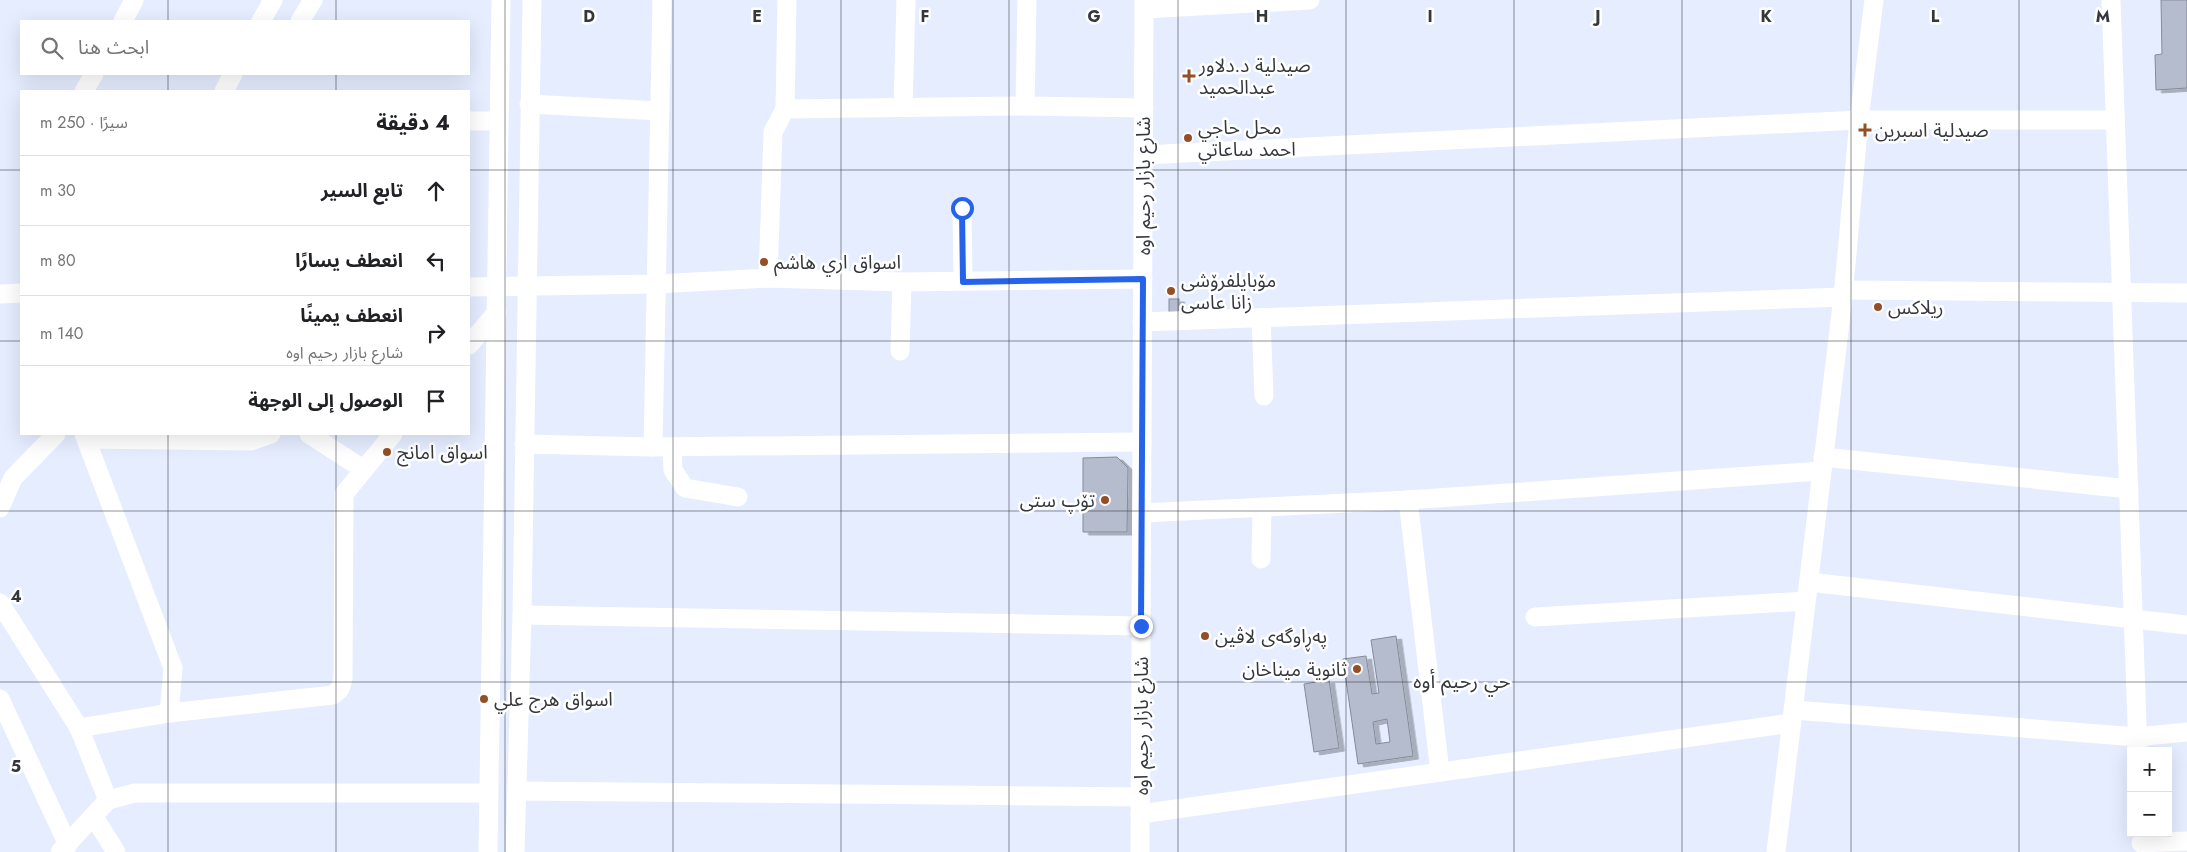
<!DOCTYPE html>
<html lang="ar">
<head>
<meta charset="utf-8">
<style>
	body { margin:0; font-family:Jost,"Noto Sans Arabic",sans-serif; background:#f2f2f2; color:#202124; direction:rtl }
	.controls { position:absolute; right:15px; bottom:15px; display:grid; overflow:hidden; border-radius:0px; box-shadow:0 5px 20px #0002 }
	.controls button { width:45px; height:45px; display:grid; place-items:center; padding:0; border:0; border-bottom:1px solid #e0e0e0; background:#fff; color:#202124; font:25px sans-serif }
	.stop { position:absolute; width:15px; height:15px; margin:-11px; border:4px solid #2563eb; border-radius:50%; background:#fff }
	.stop.end { background:#2563eb; border-color:#fff; box-shadow:0 1px 5px #0008 }
	.list { margin:0; padding:0; list-style:none }
	h2 { display:flex; justify-content:space-between; align-items:center; height:65px; margin:0; padding:0 20px; font-size:21px }
	h2 small { font-size:16px; font-weight:400; color:#757577 }
	.list li { display:grid; grid-template-columns:32px 1fr auto; gap:15px; align-items:center; box-sizing:border-box; height:70px; padding:0 20px; border-top:1px solid #e0e0e0 }
	.list b { display:block; font-size:19px; white-space:nowrap }
	.list p { margin:0; font-size:16px; white-space:nowrap; color:#757577 }
	.list em { font-size:16px; font-style:normal; color:#757577 }
	.icon { flex:none; width:28px; height:28px; fill:none; stroke:currentColor; stroke-width:2; stroke-linecap:round; stroke-linejoin:round }
	.map { position:relative; flex:none; width:2187px; height:852px; overflow:hidden; direction:ltr }
	.search { position:absolute; background:#fff; box-shadow:0 5px 20px #0002; left:20px; top:20px; width:450px; height:55px; display:flex; align-items:center; gap:12px; box-sizing:border-box; padding:0 18px; border-radius:0px; color:#757577; font-size:19px }
	.panel { position:absolute; background:#fff; box-shadow:0 5px 20px #0002; left:20px; top:90px; width:450px; height:345px; border-radius:0px; direction:rtl }
	.map>svg:first-child { display:block }
	.building { fill:#b5bcce; stroke:#848b9b; fill-rule:evenodd; filter:url(#shadow) }
	.lines { fill:none; stroke-linecap:round; stroke-linejoin:round }
	.minor { stroke:#fff; stroke-width:19 }
	.route { stroke:#2563eb; stroke-width:6 }
	.grid { fill:none; stroke:#34373e; stroke-width:1; stroke-opacity:0.55 }
	.poi-dot { fill:#954f26; stroke:#fff; stroke-width:2 }
	.labels { text-anchor:middle; stroke-width:5; stroke-linejoin:round; paint-order:stroke }
	.poi-label { font-size:19px; fill:#34373e; stroke:#fff; text-anchor:start }
	.street-label { font-size:19px; fill:#34373e; stroke:#fff }
	.neighbourhood-label { font-size:20px; fill:#34373e; stroke:#fff }
	.grid-label { font-size:16px; text-anchor:middle; font-weight:bold; fill:#34373e; stroke:#fff; stroke-width:5; stroke-linejoin:round; paint-order:stroke }
</style>
</head>
<body>
<div class="map">
<svg width="2187" height="852" viewBox="0 0 2187 852">
	<defs>
		<filter id="shadow"><feDropShadow dx="5.5" dy="3" stdDeviation="0" flood-color="#0004"/></filter>
	</defs>
	<rect width="100%" height="100%" fill="#e5edff"/>
	<!-- building -->
	<g class="building">
		<path d="M2161 0H2187V88L2156 90 2155 55 2162 54Z"/>
		<rect x="1169" y="299" width="10" height="13"/>
		<path d="M1117 457 1128 468 1127 532H1083V458Z"/>
		<path d="M1396 636 1413 756 1358 764 1343 659 1366 656 1372 694 1379 693 1371 640ZM1387 719 1390 742 1376 744 1373 722Z"/>
		<path d="M1329 680 1339 748 1314 752 1304 684Z"/>
	</g>
	<g class="lines">
		<!-- minor -->
		<g class="minor">
			<path d="M2111 0 2138 751"/>
			<path d="M1144 9 1310 0"/>
			<path d="M123 21 134 0"/>
			<path d="M261 21 273 0"/>
			<path d="M300 21 313 0"/>
			<path d="M84 91 94 74"/>
			<path d="M224 91 233 74"/>
			<path d="M529 104 660 111"/>
			<path d="M1025 106 1027 0"/>
			<path d="M903 107 906 0"/>
			<path d="M785 109 787 0"/>
			<path d="M469 121H497"/>
			<path d="M1143 155 1859 120H2114"/>
			<path d="M962 208 963 281"/>
			<path d="M768 278 773 132 785 109 1025 106 1144 108"/>
			<path d="M469 287 656 284 768 278 902 282 1143 279"/>
			<path d="M1843 290 2187 293"/>
			<path d="M0 294 21 293"/>
			<path d="M1261 318 1264 396"/>
			<path d="M1142 322 1843 297"/>
			<path d="M469 345 497 312"/>
			<path d="M900 351 902 282"/>
			<path d="M84 434 173 668 169 713"/>
			<path d="M309 434 363 469"/>
			<path d="M86 439 251 441 271 434"/>
			<path d="M524 444 653 447 1142 442"/>
			<path d="M653 447 662 0"/>
			<path d="M672 447 673 470 685 488 738 497"/>
			<path d="M1823 457 2129 489"/>
			<path d="M1408 500 1440 772"/>
			<path d="M0 508 13 478 56 434"/>
			<path d="M1142 513 1408 500 1821 471"/>
			<path d="M1261 559 1262 507"/>
			<path d="M1809 582 2187 625"/>
			<path d="M0 603 79 728 108 800"/>
			<path d="M522 615 1141 626"/>
			<path d="M1535 617 1806 601"/>
			<path d="M0 699 68 845"/>
			<path d="M1794 710 2137 737 2187 732"/>
			<path d="M79 728 169 713 333 695 340 689 343 679 344 494 393 434"/>
			<path d="M518 791 1140 797"/>
			<path d="M1140 814 1792 723"/>
			<path d="M94 817 116 852"/>
			<path d="M2141 843 2187 841"/>
			<path d="M60 852 108 800 135 793H487"/>
			<path d="M488 852 501 0"/>
			<path d="M515 852 522 615 532 0"/>
			<path d="M1140 852 1144 0"/>
			<path d="M1776 852 1843 297 1859 120 1874 0"/>
		</g>
	</g>
	<g class="lines">
		<!-- route -->
		<path class="route" d="M962 208 963 282 1143 279 1141 626"/>
	</g>
	<!-- grid -->
	<path class="grid" d="M168 0V21M336 0V21M505 0V852M673 0V852M841 0V852M1009 0V852M1178 0V852M1346 0V852M1514 0V852M1682 0V852M1851 0V852M2019 0V852M168 74V91M336 74V91M0 170H21M469 170H2187M0 341H21M469 341H2187M168 434V852M336 434V852M0 511H2187M0 682H2187"/>
	<!-- markers -->
	<g class="poi-dot">
		<path d="M1186.5 68.5h5v5h5v5h-5v5h-5v-5h-5v-5h5z"/>
		<path d="M1862.5 122.5h5v5h5v5h-5v5h-5v-5h-5v-5h5z"/>
		<circle cx="1188" cy="138" r="5"/>
		<circle cx="764" cy="262" r="5"/>
		<circle cx="1171" cy="291" r="5"/>
		<circle cx="1878" cy="307" r="5"/>
		<circle cx="387" cy="452" r="5"/>
		<circle cx="1105" cy="500" r="5"/>
		<circle cx="1205" cy="636" r="5"/>
		<circle cx="1357" cy="669" r="5"/>
		<circle cx="484" cy="699" r="5"/>
	</g>
	<g class="labels">
		<!-- poi labels -->
		<g class="poi-label">
			<text x="1199" y="72">صيدلية د.دلاور<tspan x="1199" dy="22">عبدالحميد</tspan></text>
			<text x="1198" y="134">محل حاجي<tspan x="1198" dy="22">احمد ساعاتي</tspan></text>
			<text x="1875" y="137">صيدلية اسبرين</text>
			<text x="774" y="269">اسواق اري هاشم</text>
			<text x="1181" y="287">مۆبایلفرۆشی<tspan x="1181" dy="22">زانا عاسی</tspan></text>
			<text x="1888" y="314">ریلاکس</text>
			<text x="397" y="459">اسواق امانج</text>
			<text x="1095" y="507" text-anchor="end">تۆپ ستی</text>
			<text x="1215" y="643">پەڕاوگەی لاڤین</text>
			<text x="1347" y="676" text-anchor="end">ثانوية ميناخان</text>
			<text x="494" y="706">اسواق هرج علي</text>
		</g>
		<!-- street labels -->
		<g class="street-label">
			<text transform="translate(1143 186) rotate(-90)" y="7">شارع بازار رحيم اوه</text>
			<text transform="translate(1141 726) rotate(-90)" y="7">شارع بازار رحيم اوه</text>
		</g>
		<!-- neighbourhood labels -->
		<g class="neighbourhood-label">
			<text x="1462" y="688">حي رحيم أوه</text>
		</g>
	</g>
	<g class="grid-label">
		<text x="589" y="22">D</text>
		<text x="757" y="22">E</text>
		<text x="925" y="22">F</text>
		<text x="1094" y="22">G</text>
		<text x="1262" y="22">H</text>
		<text x="1430" y="22">I</text>
		<text x="1598" y="22">J</text>
		<text x="1766" y="22">K</text>
		<text x="1935" y="22">L</text>
		<text x="2103" y="22">M</text>
		<text x="16" y="602">4</text>
		<text x="16" y="772">5</text>
	</g>
</svg>
<div class="controls">
<button>+</button>
<button>−</button>
</div>
<div class="stop" style="left:962px;top:208px"></div>
<div class="stop end" style="left:1141px;top:626px"></div>
<div class="search"><svg class="icon" aria-label="search" viewBox="0 0 24 24"><circle cx="10" cy="10" r="6"/><path d="M15 15l6 6"/></svg>ابحث هنا</div>
<section class="panel">
<h2>4 دقيقة<small>سيرًا · 250 m</small></h2>
<ul class="list">
<li><svg class="icon" aria-label="ahead" viewBox="0 0 24 24"><path d="M12 20V5M6 11l6-6 6 6"/></svg><div><b>تابع السير</b></div><em>30 m</em></li>
<li><svg class="icon" aria-label="left" viewBox="0 0 24 24"><path d="M17 20v-9H6M10 6l-5 5 5 5"/></svg><div><b>انعطف يسارًا</b></div><em>80 m</em></li>
<li><svg class="icon" aria-label="right" viewBox="0 0 24 24"><path d="M7 20v-9h11M14 6l5 5-5 5"/></svg><div><b>انعطف يمينًا</b><p>شارع بازار رحيم اوه</p></div><em>140 m</em></li>
<li><svg class="icon" aria-label="arrive" viewBox="0 0 24 24"><path d="M6 21V4h12l-3 4 3 4H6"/></svg><div><b>الوصول إلى الوجهة</b></div></li>
</ul>
</section>
</div>
</body>
</html>
